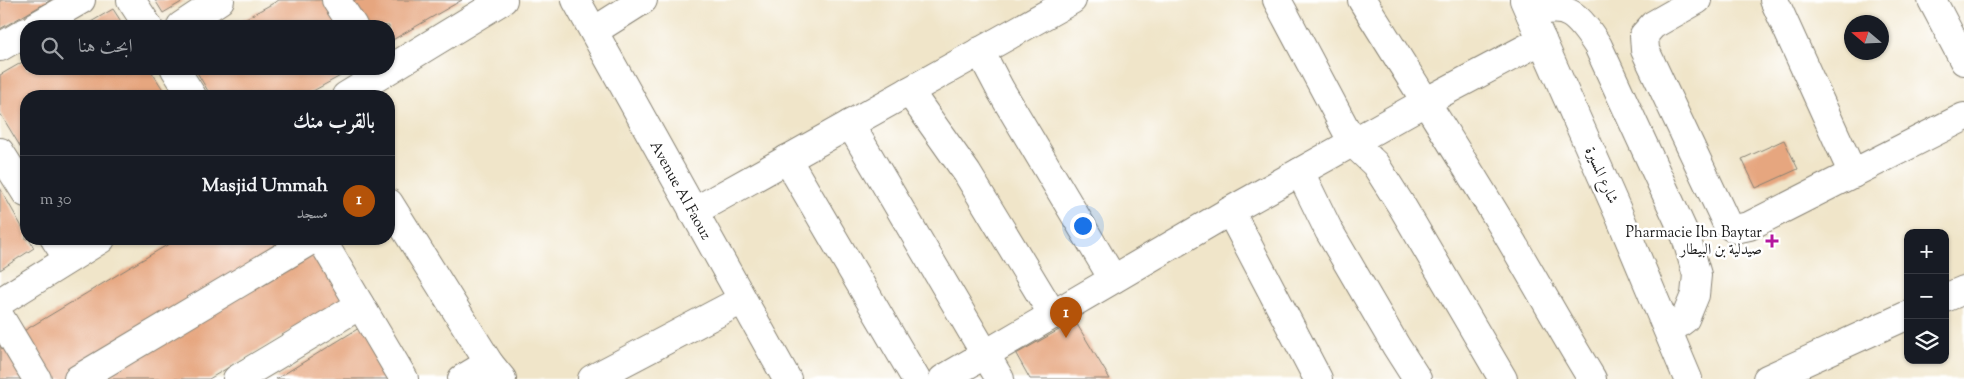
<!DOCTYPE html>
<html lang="ar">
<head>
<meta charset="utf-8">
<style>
	body { margin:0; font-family:"Sorts Mill Goudy",Amiri,serif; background:#242831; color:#f1f3f6; direction:rtl }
	.controls { position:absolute; right:15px; bottom:15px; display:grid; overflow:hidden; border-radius:10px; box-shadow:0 1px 4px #0004 }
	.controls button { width:45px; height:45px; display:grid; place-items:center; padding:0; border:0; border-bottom:1px solid #363941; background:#171b24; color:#f1f3f6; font:25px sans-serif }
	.compass { position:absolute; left:1844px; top:15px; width:45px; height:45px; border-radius:50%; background:#171b24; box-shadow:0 1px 4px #0004; rotate:289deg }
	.you { position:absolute; left:1082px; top:225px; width:18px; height:18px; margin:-12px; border:4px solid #fff; border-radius:50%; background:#1a73e8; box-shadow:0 0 0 8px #1a73e833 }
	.badge { display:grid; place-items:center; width:32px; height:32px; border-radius:50%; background:#b45309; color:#fff; font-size:16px; font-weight:700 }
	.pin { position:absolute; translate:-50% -41px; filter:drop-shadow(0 1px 2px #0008) }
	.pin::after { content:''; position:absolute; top:26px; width:18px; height:15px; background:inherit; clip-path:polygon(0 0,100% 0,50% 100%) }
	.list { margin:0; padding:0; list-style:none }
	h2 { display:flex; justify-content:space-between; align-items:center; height:65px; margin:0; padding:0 20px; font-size:21px }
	h2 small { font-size:16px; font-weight:400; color:#9ea1a6 }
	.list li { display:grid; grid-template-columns:32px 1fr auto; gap:15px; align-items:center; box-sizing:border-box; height:90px; padding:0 20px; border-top:1px solid #363941 }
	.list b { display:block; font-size:19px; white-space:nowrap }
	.list p { margin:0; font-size:16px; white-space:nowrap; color:#9ea1a6 }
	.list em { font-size:16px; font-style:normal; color:#9ea1a6 }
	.icon { flex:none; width:28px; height:28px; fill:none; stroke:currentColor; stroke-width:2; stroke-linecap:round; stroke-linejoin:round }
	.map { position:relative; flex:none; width:1964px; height:379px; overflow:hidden; direction:ltr }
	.search { position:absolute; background:#171b24; box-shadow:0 1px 4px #0004; left:20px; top:20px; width:375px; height:55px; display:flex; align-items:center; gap:12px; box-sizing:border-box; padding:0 18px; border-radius:20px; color:#9ea1a6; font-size:19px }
	.panel { position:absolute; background:#171b24; box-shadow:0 1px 4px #0004; left:20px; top:90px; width:375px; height:155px; border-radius:20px; direction:rtl }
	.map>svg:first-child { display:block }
	.building { fill:#e6a67f }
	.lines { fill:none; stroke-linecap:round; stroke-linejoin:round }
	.minor-casing { stroke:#868072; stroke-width:30 }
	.minor { stroke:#fff; stroke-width:28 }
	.poi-dot { fill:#b5179e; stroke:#fff; stroke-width:2 }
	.labels { text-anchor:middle; stroke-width:5; stroke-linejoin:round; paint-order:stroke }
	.street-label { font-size:15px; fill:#1c1c1c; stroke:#fff }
	.poi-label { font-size:15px; fill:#1c1c1c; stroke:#fff; text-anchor:end }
</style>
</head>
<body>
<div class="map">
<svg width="1964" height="379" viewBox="0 0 1964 379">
	<rect width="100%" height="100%" fill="#fff"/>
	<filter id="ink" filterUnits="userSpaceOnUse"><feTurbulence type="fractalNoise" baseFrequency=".02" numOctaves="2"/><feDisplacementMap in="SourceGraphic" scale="10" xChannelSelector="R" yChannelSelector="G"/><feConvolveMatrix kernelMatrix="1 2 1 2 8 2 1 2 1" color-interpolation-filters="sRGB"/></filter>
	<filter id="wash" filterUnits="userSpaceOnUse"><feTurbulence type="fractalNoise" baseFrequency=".0096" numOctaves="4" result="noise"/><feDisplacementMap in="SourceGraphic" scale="20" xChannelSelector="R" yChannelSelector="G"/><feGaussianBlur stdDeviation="1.12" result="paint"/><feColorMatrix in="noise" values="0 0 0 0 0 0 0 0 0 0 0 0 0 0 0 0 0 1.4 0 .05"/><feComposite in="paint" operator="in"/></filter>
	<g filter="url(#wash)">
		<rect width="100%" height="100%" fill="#f0e5c9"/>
		<g id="blocks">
			<!-- building -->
			<g class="building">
				<path d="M0 0H51L0 29Z"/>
				<path d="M155 0H185L163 13Z"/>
				<path d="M279 0H322L340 26H232Z"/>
				<path d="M350 0H462L389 42V26H366Z"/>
				<path d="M113 9 124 26H84Z"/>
				<path d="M26 60V69H150L167 96H26V156L0 113V75Z"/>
				<path d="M195 69H353L304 96H211Z"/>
				<path d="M1784 140 1798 169 1756 188 1742 159Z"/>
				<path d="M0 188 26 234V239H29L34 248 0 270Z"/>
				<path d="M177 239H299L67 379H44L17 335Z"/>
				<path d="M317 242 349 296 209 379H89Z"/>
				<path d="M1075 321 1110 379H1030L1016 354Z"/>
				<path d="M364 325 390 379H276Z"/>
				<path d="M0 333 27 379H0Z"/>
			</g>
		</g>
	</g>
	<g filter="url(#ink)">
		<use href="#blocks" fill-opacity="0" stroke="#868072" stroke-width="1"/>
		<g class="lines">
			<defs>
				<g id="minor">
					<path d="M131 0 148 26"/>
					<path d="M336 0 353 26"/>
					<path d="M576 0 787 379"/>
					<path d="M1277 0 1353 143 1375 164 1403 208 1503 379"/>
					<path d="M1362 0C1406 71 1451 141 1494 212 1528 268 1558 324 1592 379"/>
					<path d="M1524 0 1617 210 1688 379"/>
					<path d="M1697 0 1653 25 1644 35 1645 50 1727 224 1735 229 1749 226 1964 117"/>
					<path d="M1774 0 1853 174"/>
					<path d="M1932 0 1964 61"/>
					<path d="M1531 15C1567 0 1579 17 1598 46L1686 237 1697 275 1695 295 1685 319 1669 331"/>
					<path d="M36 26 81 0"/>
					<path d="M181 26 220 0"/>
					<path d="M594 31 643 0"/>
					<path d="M0 47 26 32"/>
					<path d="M980 51 1000 89 1113 279"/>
					<path d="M175 69 192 96"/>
					<path d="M909 91 967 173 1053 315"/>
					<path d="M346 96 503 0"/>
					<path d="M850 124 1000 379"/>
					<path d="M0 152 26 193"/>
					<path d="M787 159 916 379"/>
					<path d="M1300 172 1329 231 1396 346 1417 379"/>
					<path d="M389 203 489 363 502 379"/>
					<path d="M1230 211 1318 379"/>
					<path d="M693 212 1072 0"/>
					<path d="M55 239 68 259"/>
					<path d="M321 239 404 379"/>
					<path d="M1945 298 1964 290"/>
					<path d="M0 302 101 239"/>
					<path d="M0 317 37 379"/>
					<path d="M78 379 313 239"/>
					<path d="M237 379 360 305"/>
					<path d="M462 379 489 363"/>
					<path d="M592 379 742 300"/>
					<path d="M943 379 1230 211 1425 102 1542 40"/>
					<path d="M1767 379 1908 315"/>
				</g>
			</defs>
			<!-- minor casing -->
			<use href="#minor" class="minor-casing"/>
			<!-- minor -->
			<use href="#minor" class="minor"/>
		</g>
	</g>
	<!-- markers -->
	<path class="poi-dot" d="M1769.5 233.5h5v5h5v5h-5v5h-5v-5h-5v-5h5z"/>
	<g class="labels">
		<!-- street labels -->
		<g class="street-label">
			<text transform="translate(1602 175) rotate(66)" y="5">شارع المسيرة</text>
			<text transform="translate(681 190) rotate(61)" y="5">Avenue Al Faouz</text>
		</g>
		<!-- poi labels -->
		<g class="poi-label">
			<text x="1762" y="237">Pharmacie Ibn Baytar<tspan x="1762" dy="17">صيدلية بن البيطار</tspan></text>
		</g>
	</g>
</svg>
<div class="controls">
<button>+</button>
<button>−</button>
<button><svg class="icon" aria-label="layers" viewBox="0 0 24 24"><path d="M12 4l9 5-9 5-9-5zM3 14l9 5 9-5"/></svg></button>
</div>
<svg class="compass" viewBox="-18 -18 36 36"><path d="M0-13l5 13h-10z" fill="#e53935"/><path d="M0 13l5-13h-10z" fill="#9ea1a6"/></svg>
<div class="you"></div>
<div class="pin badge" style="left:1066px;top:338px">1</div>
<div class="search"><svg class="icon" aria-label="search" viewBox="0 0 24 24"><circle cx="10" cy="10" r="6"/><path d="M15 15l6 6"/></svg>ابحث هنا</div>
<section class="panel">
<h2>بالقرب منك<small></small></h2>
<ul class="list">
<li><span class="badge">1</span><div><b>Masjid Ummah</b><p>مسجد</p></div><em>30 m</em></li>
</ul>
</section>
</div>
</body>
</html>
